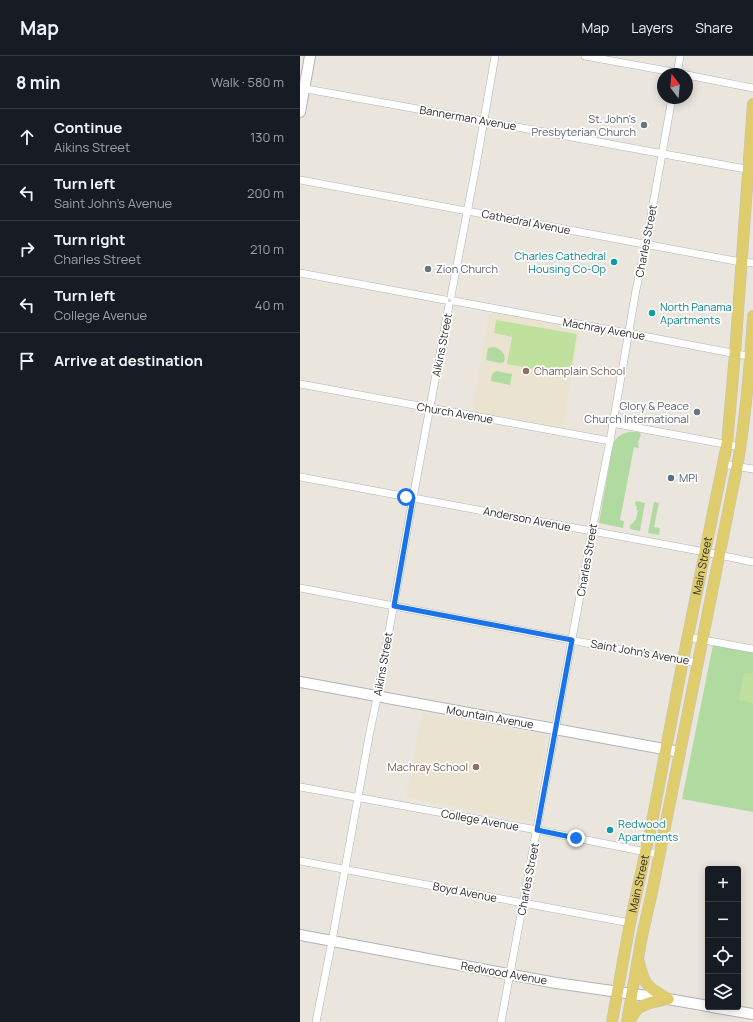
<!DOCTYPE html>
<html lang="en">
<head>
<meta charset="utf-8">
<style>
	body { margin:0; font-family:Manrope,sans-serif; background:#242831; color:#f1f3f6 }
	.controls { position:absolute; right:12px; bottom:12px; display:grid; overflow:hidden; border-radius:4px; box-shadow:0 2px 10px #0003 }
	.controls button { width:36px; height:36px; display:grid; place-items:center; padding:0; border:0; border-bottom:1px solid #363941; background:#171b24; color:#f1f3f6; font:20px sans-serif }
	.compass { position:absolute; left:357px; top:12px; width:36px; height:36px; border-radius:50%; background:#171b24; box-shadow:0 2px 10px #0003; rotate:344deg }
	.stop { position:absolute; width:12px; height:12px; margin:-9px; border:3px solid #1a73e8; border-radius:50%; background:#fff }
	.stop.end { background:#1a73e8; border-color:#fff; box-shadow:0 1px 4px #0008 }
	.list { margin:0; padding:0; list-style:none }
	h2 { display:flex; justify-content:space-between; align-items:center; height:52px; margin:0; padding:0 16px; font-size:17px }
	h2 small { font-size:13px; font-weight:400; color:#9ea1a6 }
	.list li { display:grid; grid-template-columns:26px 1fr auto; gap:12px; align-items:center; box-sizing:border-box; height:56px; padding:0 16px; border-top:1px solid #363941 }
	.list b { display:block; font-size:15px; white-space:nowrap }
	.list p { margin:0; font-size:13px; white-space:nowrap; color:#9ea1a6 }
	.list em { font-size:13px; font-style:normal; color:#9ea1a6 }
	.icon { flex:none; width:22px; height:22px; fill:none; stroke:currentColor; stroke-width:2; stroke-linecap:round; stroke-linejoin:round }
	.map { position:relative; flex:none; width:453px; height:966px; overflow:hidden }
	header { display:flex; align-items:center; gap:24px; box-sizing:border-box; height:56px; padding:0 20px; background:#171b24; border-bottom:1px solid #363941 }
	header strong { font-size:19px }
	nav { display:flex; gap:22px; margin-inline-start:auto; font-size:14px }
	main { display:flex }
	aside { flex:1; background:#171b24 }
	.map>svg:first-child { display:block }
	.education { fill:#eae3cf }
	.green { fill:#b1daa0 }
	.pitch { fill:#c0e09d }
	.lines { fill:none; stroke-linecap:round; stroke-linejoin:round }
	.street-casing { stroke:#b1b3bc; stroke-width:8 }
	.secondary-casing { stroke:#b1b3bc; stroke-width:12 }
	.primary-casing { stroke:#c3c3c3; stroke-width:12 }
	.street { stroke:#fff; stroke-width:7 }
	.secondary { stroke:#fff; stroke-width:10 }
	.primary { stroke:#dfcc6d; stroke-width:11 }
	.route { stroke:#1a73e8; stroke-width:5 }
	.worship-dot { fill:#6b7280; stroke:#fff; stroke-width:1.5 }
	.culture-dot { fill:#0f9aa8; stroke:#fff; stroke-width:1.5 }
	.education-dot { fill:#8d6e63; stroke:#fff; stroke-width:1.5 }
	.service-dot { fill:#5c6f8a; stroke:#fff; stroke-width:1.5 }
	.labels { text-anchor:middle; stroke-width:3.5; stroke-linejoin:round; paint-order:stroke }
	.street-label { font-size:11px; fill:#2a2a2a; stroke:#fff }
	.worship-label { font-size:11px; fill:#5b616d; stroke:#fff; text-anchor:end }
	.culture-label { font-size:11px; fill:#0d838f; stroke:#fff; text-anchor:start }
	.education-label { font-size:11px; fill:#785e54; stroke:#fff; text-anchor:start }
	.service-label { font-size:11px; fill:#4e5e75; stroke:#fff; text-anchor:start }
</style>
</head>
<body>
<header>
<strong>Map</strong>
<nav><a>Map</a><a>Layers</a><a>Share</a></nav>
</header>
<main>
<aside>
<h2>8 min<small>Walk · 580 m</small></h2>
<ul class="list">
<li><svg class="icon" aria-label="ahead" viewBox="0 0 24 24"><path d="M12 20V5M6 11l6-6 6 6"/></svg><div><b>Continue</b><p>Aikins Street</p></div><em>130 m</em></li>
<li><svg class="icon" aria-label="left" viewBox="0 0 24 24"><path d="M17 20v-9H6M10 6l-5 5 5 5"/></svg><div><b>Turn left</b><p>Saint John's Avenue</p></div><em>200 m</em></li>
<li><svg class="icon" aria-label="right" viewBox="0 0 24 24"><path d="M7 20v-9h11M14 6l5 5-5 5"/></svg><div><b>Turn right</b><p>Charles Street</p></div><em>210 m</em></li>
<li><svg class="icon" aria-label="left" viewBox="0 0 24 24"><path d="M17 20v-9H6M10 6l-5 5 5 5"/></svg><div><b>Turn left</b><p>College Avenue</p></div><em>40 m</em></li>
<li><svg class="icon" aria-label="arrive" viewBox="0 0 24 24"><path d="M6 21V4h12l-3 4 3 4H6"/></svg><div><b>Arrive at destination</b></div></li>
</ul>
</aside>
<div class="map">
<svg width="453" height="966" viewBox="0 0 453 966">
	<rect width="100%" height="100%" fill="#eae5dd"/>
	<!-- education -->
	<g class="education">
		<path d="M193 256 273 271 278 273 279 275V279L263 370 262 372H260L174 357 173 356 172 354 189 259Z"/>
		<path d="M122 657 246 680 232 766 106 741Z"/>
	</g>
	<!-- green -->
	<g class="green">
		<path d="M193 291C200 292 207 298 204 306L200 307 186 304 188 292Z"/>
		<path d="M196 315 212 318 210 329 191 325 192 318Z"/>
		<path d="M329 376H339L341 379 338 386 339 392 334 391 320 464 324 465 323 472 299 467 313 388C316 381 321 378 329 376Z"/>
		<path d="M336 445 345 447 340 475 330 473V469L333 467 334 465 336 464 338 454H336L337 451 335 448Z"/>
		<path d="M354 446 359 447 354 471 360 472 359 479 348 477Z"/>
		<path d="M413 589 453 596V756L382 743Z"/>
	</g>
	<!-- pitch -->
	<g class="pitch">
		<path d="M196 264 277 278 270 320 207 308 212 281 194 277Z"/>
		<path d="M444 617 453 618V647L439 644Z"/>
	</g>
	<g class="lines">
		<defs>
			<g id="street">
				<path d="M285 0 384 18"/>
				<path d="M377 18 380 0"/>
				<path d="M387 19 453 32"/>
				<path d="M1 32 184 65 451 114"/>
				<path d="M0 124 441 206 453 207"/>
				<path d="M0 217 145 244"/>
				<path d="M151 240 176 110 195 0"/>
				<path d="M154 245 338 279 453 301"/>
				<path d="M0 328 310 385"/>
				<path d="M312 367 440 391"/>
				<path d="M423 408 453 413"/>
				<path d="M0 421 405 496 453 506"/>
				<path d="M0 532 328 595 398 607"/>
				<path d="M388 581 453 593"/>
				<path d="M0 731 237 774 346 796 360 798"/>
				<path d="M0 805 330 867"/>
				<path d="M16 966 32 885 70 675 76 647 113 442 149 249"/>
				<path d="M201 966 292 475 310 385 336 234 346 188 372 42"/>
			</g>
			<g id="secondary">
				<path d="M0 56 10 0"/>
				<path d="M0 626 380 696"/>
				<path d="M0 879 256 927 368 943 408 950"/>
				<path d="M412 951 453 958"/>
			</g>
			<g id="primary">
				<path d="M339 906C344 930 348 931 368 943"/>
				<path id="s1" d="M312 966 330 867 351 771 383 604 427 388 435 298 453 48"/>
				<path d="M327 966 342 880 352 836 437 411C446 361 450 310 453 260"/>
				<path d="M329 966C332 961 334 955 339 952 346 946 359 945 368 943"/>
			</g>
		</defs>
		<!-- street casing -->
		<use href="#street" class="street-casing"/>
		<!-- secondary casing -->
		<use href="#secondary" class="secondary-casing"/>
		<!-- primary casing -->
		<use href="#primary" class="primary-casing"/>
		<!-- street -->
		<use href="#street" class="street"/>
		<!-- secondary -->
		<use href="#secondary" class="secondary"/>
		<!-- primary -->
		<use href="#primary" class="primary"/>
	</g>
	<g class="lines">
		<!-- route -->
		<path class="route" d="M106 441 113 442 94 550 272 584 237 774 276 782"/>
	</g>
	<!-- markers -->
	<g class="worship-dot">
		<circle cx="344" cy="69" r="4"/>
		<circle cx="128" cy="213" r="4"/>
		<circle cx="397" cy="356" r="4"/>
	</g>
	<g class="culture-dot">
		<circle cx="314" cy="206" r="4"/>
		<circle cx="352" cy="257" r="4"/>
		<circle cx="310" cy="774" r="4"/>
	</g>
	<g class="education-dot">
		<circle cx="226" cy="315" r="4"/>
		<circle cx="176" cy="711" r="4"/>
	</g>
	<circle class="service-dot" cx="371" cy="422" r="4"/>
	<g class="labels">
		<!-- street labels -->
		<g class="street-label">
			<text transform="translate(168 62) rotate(10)" y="4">Bannerman Avenue</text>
			<text transform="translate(226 166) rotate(11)" y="4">Cathedral Avenue</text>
			<text transform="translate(346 185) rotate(-79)" y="4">Charles Street</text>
			<text transform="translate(304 273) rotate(10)" y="4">Machray Avenue</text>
			<text transform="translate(142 289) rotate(-79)" y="4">Aikins Street</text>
			<text transform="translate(155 357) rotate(10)" y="4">Church Avenue</text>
			<text transform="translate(227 463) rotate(11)" y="4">Anderson Avenue</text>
			<text transform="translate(287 504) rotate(-80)" y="4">Charles Street</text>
			<text dy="4" stroke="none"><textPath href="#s1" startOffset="465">Main Street</textPath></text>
			<text transform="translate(340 596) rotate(10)" y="4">Saint John's Avenue</text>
			<text transform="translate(83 608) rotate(-80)" y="4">Aikins Street</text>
			<text transform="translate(190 661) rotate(10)" y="4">Mountain Avenue</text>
			<text transform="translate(180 764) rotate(10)" y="4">College Avenue</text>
			<text transform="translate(228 823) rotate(-79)" y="4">Charles Street</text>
			<text dy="4" stroke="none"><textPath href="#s1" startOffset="141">Main Street</textPath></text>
			<text transform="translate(165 836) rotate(11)" y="4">Boyd Avenue</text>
			<text transform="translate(204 917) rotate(10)" y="4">Redwood Avenue</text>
		</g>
		<!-- worship labels -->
		<g class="worship-label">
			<text x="336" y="67">St. John's<tspan x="336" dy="13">Presbyterian Church</tspan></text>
			<text x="136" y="217" text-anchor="start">Zion Church</text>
			<text x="389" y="354">Glory &amp; Peace<tspan x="389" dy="13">Church International</tspan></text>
		</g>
		<!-- culture labels -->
		<g class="culture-label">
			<text x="306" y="204" text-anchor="end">Charles Cathedral<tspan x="306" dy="13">Housing Co-Op</tspan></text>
			<text x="360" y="255">North Panama<tspan x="360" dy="13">Apartments</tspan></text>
			<text x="318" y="772">Redwood<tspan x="318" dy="13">Apartments</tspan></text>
		</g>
		<!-- education labels -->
		<g class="education-label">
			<text x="234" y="319">Champlain School</text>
			<text x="168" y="715" text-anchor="end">Machray School</text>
		</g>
		<!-- service labels -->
		<g class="service-label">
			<text x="379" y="426">MPI</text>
		</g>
	</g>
</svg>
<div class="controls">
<button>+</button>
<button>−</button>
<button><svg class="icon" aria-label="locate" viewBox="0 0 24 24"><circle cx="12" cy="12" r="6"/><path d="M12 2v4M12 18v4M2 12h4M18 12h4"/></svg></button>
<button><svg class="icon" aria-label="layers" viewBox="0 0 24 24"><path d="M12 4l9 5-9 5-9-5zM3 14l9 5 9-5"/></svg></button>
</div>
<svg class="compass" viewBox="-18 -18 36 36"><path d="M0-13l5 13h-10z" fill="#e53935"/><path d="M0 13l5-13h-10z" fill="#9ea1a6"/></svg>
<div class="stop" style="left:106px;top:441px"></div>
<div class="stop end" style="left:276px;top:782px"></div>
</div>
</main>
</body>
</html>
